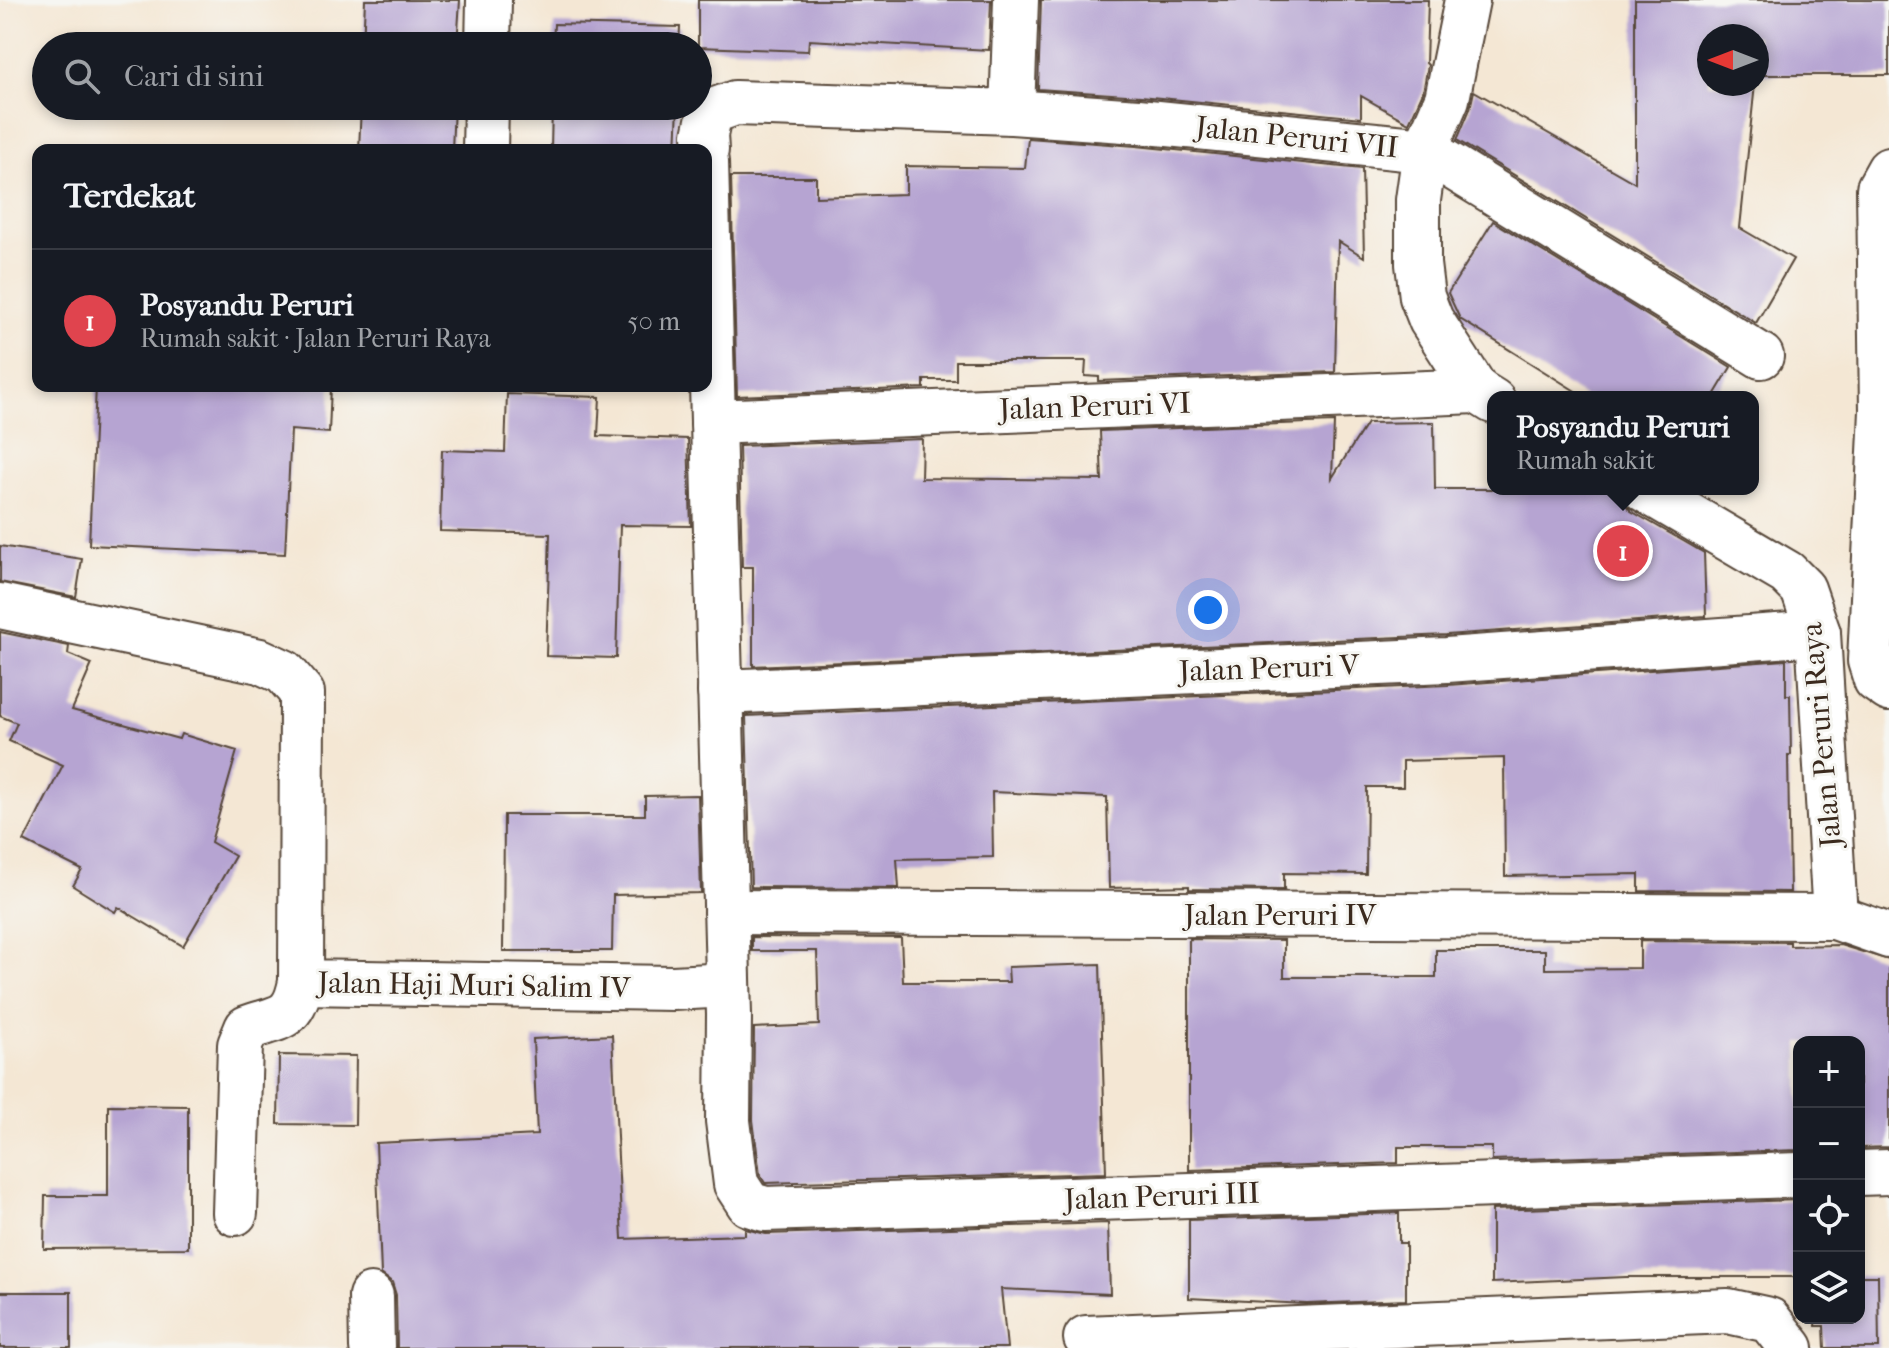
<!DOCTYPE html>
<html lang="id">
<head>
<meta charset="utf-8">
<style>
	body { margin:0; font-family:"IM FELL French Canon",serif; background:#242831; color:#f1f3f6 }
	.controls { position:absolute; right:24px; bottom:24px; display:grid; overflow:hidden; border-radius:16px; box-shadow:0 4px 12px #0003 }
	.controls button { width:72px; height:72px; display:grid; place-items:center; padding:0; border:0; border-bottom:2px solid #363941; background:#171b24; color:#f1f3f6; font:40px sans-serif }
	.compass { position:absolute; left:1697px; top:24px; width:72px; height:72px; border-radius:50%; background:#171b24; box-shadow:0 4px 12px #0003; rotate:270deg }
	.you { position:absolute; left:1208px; top:610px; width:28px; height:28px; margin:-20px; border:6px solid #fff; border-radius:50%; background:#1a73e8; box-shadow:0 0 0 12px #1a73e833 }
	.badge { display:grid; place-items:center; width:52px; height:52px; border-radius:50%; background:#d93025; color:#fff; font-size:26px; font-weight:700 }
	.pin { position:absolute; translate:-50% -50%; border:4px solid #fff; box-shadow:0 2px 8px #0006 }
	.popup { position:absolute; left:1487px; top:391px; width:272px; height:104px; box-sizing:border-box; display:grid; place-content:center; border-radius:16px; background:#171b24; filter:drop-shadow(0 2px 6px #0005); font-size:26px; white-space:nowrap; color:#9ea1a6 }
	.popup b { font-size:30px; color:#f1f3f6 }
	.popup::after { content:''; position:absolute; left:50%; top:100%; margin-left:-16px; border:16px solid transparent; border-top-color:#171b24 }
	.list { margin:0; padding:0; list-style:none }
	h2 { display:flex; justify-content:space-between; align-items:center; height:104px; margin:0; padding:0 32px; font-size:34px }
	h2 small { font-size:26px; font-weight:400; color:#9ea1a6 }
	.list li { display:grid; grid-template-columns:52px 1fr auto; gap:24px; align-items:center; box-sizing:border-box; height:144px; padding:0 32px; border-top:2px solid #363941 }
	.list b { display:block; font-size:30px; white-space:nowrap }
	.list p { margin:0; font-size:26px; white-space:nowrap; color:#9ea1a6 }
	.list em { font-size:26px; font-style:normal; color:#9ea1a6 }
	.icon { flex:none; width:44px; height:44px; fill:none; stroke:currentColor; stroke-width:2; stroke-linecap:round; stroke-linejoin:round }
	.map { position:relative; flex:none; width:1889px; height:1348px; overflow:hidden }
	.search { position:absolute; background:#171b24; box-shadow:0 4px 12px #0003; left:32px; top:32px; width:680px; height:88px; display:flex; align-items:center; gap:20px; box-sizing:border-box; padding:0 28px; border-radius:44px; color:#9ea1a6; font-size:30px }
	.panel { position:absolute; background:#171b24; box-shadow:0 4px 12px #0003; left:32px; top:144px; width:680px; height:248px; border-radius:16px }
	.map>svg:first-child { display:block }
	.building { fill:#b6a4d2 }
	.lines { fill:none; stroke-linecap:round; stroke-linejoin:round }
	.minor-casing { stroke:#574639; stroke-width:48 }
	.minor { stroke:#fff; stroke-width:44 }
	.labels { text-anchor:middle; stroke-width:6; stroke-linejoin:round; paint-order:stroke }
	.street-label { font-size:30px; fill:#3b2a1e; stroke:#f6f6f2 }
</style>
</head>
<body>
<div class="map">
<svg width="1889" height="1348" viewBox="0 0 1889 1348">
	<rect width="100%" height="100%" fill="#f6f6f2"/>
	<filter id="ink" filterUnits="userSpaceOnUse"><feTurbulence type="fractalNoise" baseFrequency=".0125" numOctaves="2"/><feDisplacementMap in="SourceGraphic" scale="16" xChannelSelector="R" yChannelSelector="G"/><feConvolveMatrix kernelMatrix="1 2 1 2 8 2 1 2 1" color-interpolation-filters="sRGB"/></filter>
	<filter id="wash" filterUnits="userSpaceOnUse"><feTurbulence type="fractalNoise" baseFrequency=".006" numOctaves="4" result="noise"/><feDisplacementMap in="SourceGraphic" scale="32" xChannelSelector="R" yChannelSelector="G"/><feGaussianBlur stdDeviation="1.8" result="paint"/><feColorMatrix in="noise" values="0 0 0 0 0 0 0 0 0 0 0 0 0 0 0 0 0 1.4 0 .05"/><feComposite in="paint" operator="in"/></filter>
	<g filter="url(#wash)">
		<rect width="100%" height="100%" fill="#f4e7d4"/>
		<g id="blocks">
			<!-- building -->
			<g class="building">
				<path d="M365 0H460L457 46H363Z"/>
				<path d="M698 0H991L989 50 809 40 808 51 698 47Z"/>
				<path d="M1041 0H1428L1426 63 1428 65 1423 92 1409 123 1361 96V118L1141 96 1038 89Z"/>
				<path d="M1635 0H1889V75H1757V36H1709V84H1755L1740 228 1793 259 1756 323 1457 140 1470 109 1474 91 1635 183Z"/>
				<path d="M554 24 680 27 679 46H553Z"/>
				<path d="M361 106H454L452 150H359Z"/>
				<path d="M552 106H678L676 150H551Z"/>
				<path d="M1028 138 1136 146 1362 169 1364 257 1338 241 1335 372 1099 381V377L1085 376 1086 361H956V380H924V388L737 396 731 177H816V197L906 194V166L1025 168Z"/>
				<path d="M1493 221 1731 367 1713 397H1585L1460 319 1448 293Z"/>
				<path d="M96 386H331L329 433 291 430 285 554 89 545Z"/>
				<path d="M507 394 600 397 598 436 688 439 691 526 620 525 616 658 546 656 550 534 440 531 442 450 505 452Z"/>
				<path d="M1334 422 1332 478 1367 423 1434 422 1435 489H1619L1623 502 1631 511 1704 553 1706 616 1446 635 753 666V567H742L739 446 922 439 921 478 1102 480 1100 431Z"/>
				<path d="M0 546 82 559 76 597 0 582Z"/>
				<path d="M0 632 69 646 68 654 92 664 72 710 179 739 181 734 237 751 211 842 235 856 183 946 118 907 115 912 73 886 82 870 24 841 63 765 9 741 17 723 0 716Z"/>
				<path d="M1786 660V695H1790L1791 755H1788L1790 892 1639 891V874L1505 876 1504 758 1403 761V787H1367L1366 874 1284 873V890L1189 889V886L1109 888 1107 797 992 792 993 857 897 859 899 888 751 887 746 716 1448 685Z"/>
				<path d="M698 795 701 893 613 895 612 951H503L504 815H645V796Z"/>
				<path d="M752 937 901 938 903 982H1009L1008 967 1100 964 1106 1173 765 1183 760 1175 753 1120 754 1028 819 1025 817 951H752Z"/>
				<path d="M1189 939 1284 940V977H1436V950H1545V969L1640 968V941L1790 942V946L1840 945 1889 960V1147L1859 1148V1042H1799V1150L1492 1160V1147H1398V1163L1189 1170Z"/>
				<path d="M612 1035 622 1239 745 1235V1229L766 1234 1108 1223 1110 1294 1001 1289 1007 1348H397L396 1295 392 1282 381 1274 376 1143 537 1135 533 1039Z"/>
				<path d="M279 1055 356 1056 355 1125 278 1124Z"/>
				<path d="M108 1105 188 1106V1248L44 1249 45 1196H108Z"/>
				<path d="M1799 1200V1277H1626L1492 1283V1210Z"/>
				<path d="M1399 1213V1243H1406V1300L1307 1304 1189 1298V1220Z"/>
				<path d="M1859 1276H1878L1879 1348H1825L1824 1326H1816V1318H1859Z"/>
				<rect x="0" y="1292" width="71" height="56"/>
			</g>
		</g>
	</g>
	<g filter="url(#ink)">
		<use href="#blocks" fill-opacity="0" stroke="#574639" stroke-width="2"/>
		<g class="lines">
			<defs>
				<g id="minor">
					<path d="M1467 0 1447 99 1425 150 1418 200V264L1422 297 1431 320 1477 391 1493 401"/>
					<path d="M488 46 489 0"/>
					<path d="M1012 112 1016 0"/>
					<path d="M485 150 486 106"/>
					<path d="M706 150 705 135 710 112 735 103 1012 112 1138 121 1425 150 1761 356"/>
					<path d="M706 162 729 1015 728 1121 736 1184 749 1204 765 1209 1799 1175"/>
					<path d="M1889 170 1879 188 1882 411 1870 661 1876 680 1889 689"/>
					<path d="M713 422 1477 391"/>
					<path d="M1644 489 1787 573 1803 589 1818 633 1835 917"/>
					<path d="M0 606 260 661 284 672 302 693 301 982 673 988 728 985"/>
					<path d="M720 692 1447 660 1818 633"/>
					<path d="M726 912 1835 917 1889 936"/>
					<path d="M1859 1173 1889 1172"/>
					<path d="M235 1213 240 1045 247 1028C281 1016 293 1021 301 982"/>
					<path d="M371 1296 372 1348"/>
					<path d="M1086 1338 1728 1311 1769 1320 1791 1348"/>
				</g>
			</defs>
			<!-- minor casing -->
			<use href="#minor" class="minor-casing"/>
			<!-- minor -->
			<use href="#minor" class="minor"/>
		</g>
	</g>
	<g class="labels">
		<!-- street labels -->
		<g class="street-label">
			<text transform="translate(1297 137) rotate(6)" y="10">Jalan Peruri VII</text>
			<text transform="translate(1095 406) rotate(-2)" y="10">Jalan Peruri VI</text>
			<text transform="translate(1269 668) rotate(-2)" y="10">Jalan Peruri V</text>
			<text transform="translate(1821 735) rotate(-95)" y="10">Jalan Peruri Raya</text>
			<text x="1280" y="925">Jalan Peruri IV</text>
			<text transform="translate(474 985) rotate(1)" y="10">Jalan Haji Muri Salim IV</text>
			<text transform="translate(1162 1196) rotate(-2)" y="10">Jalan Peruri III</text>
		</g>
	</g>
</svg>
<div class="controls">
<button>+</button>
<button>−</button>
<button><svg class="icon" aria-label="locate" viewBox="0 0 24 24"><circle cx="12" cy="12" r="6"/><path d="M12 2v4M12 18v4M2 12h4M18 12h4"/></svg></button>
<button><svg class="icon" aria-label="layers" viewBox="0 0 24 24"><path d="M12 4l9 5-9 5-9-5zM3 14l9 5 9-5"/></svg></button>
</div>
<svg class="compass" viewBox="-18 -18 36 36"><path d="M0-13l5 13h-10z" fill="#e53935"/><path d="M0 13l5-13h-10z" fill="#9ea1a6"/></svg>
<div class="you"></div>
<div class="pin badge" style="left:1623px;top:551px;background:#e0444e">1</div>
<div class="popup"><b>Posyandu Peruri</b>Rumah sakit</div>
<div class="search"><svg class="icon" aria-label="search" viewBox="0 0 24 24"><circle cx="10" cy="10" r="6"/><path d="M15 15l6 6"/></svg>Cari di sini</div>
<section class="panel">
<h2>Terdekat<small></small></h2>
<ul class="list">
<li><span class="badge" style="background:#e0444e">1</span><div><b>Posyandu Peruri</b><p>Rumah sakit · Jalan Peruri Raya</p></div><em>50 m</em></li>
</ul>
</section>
</div>
</body>
</html>
